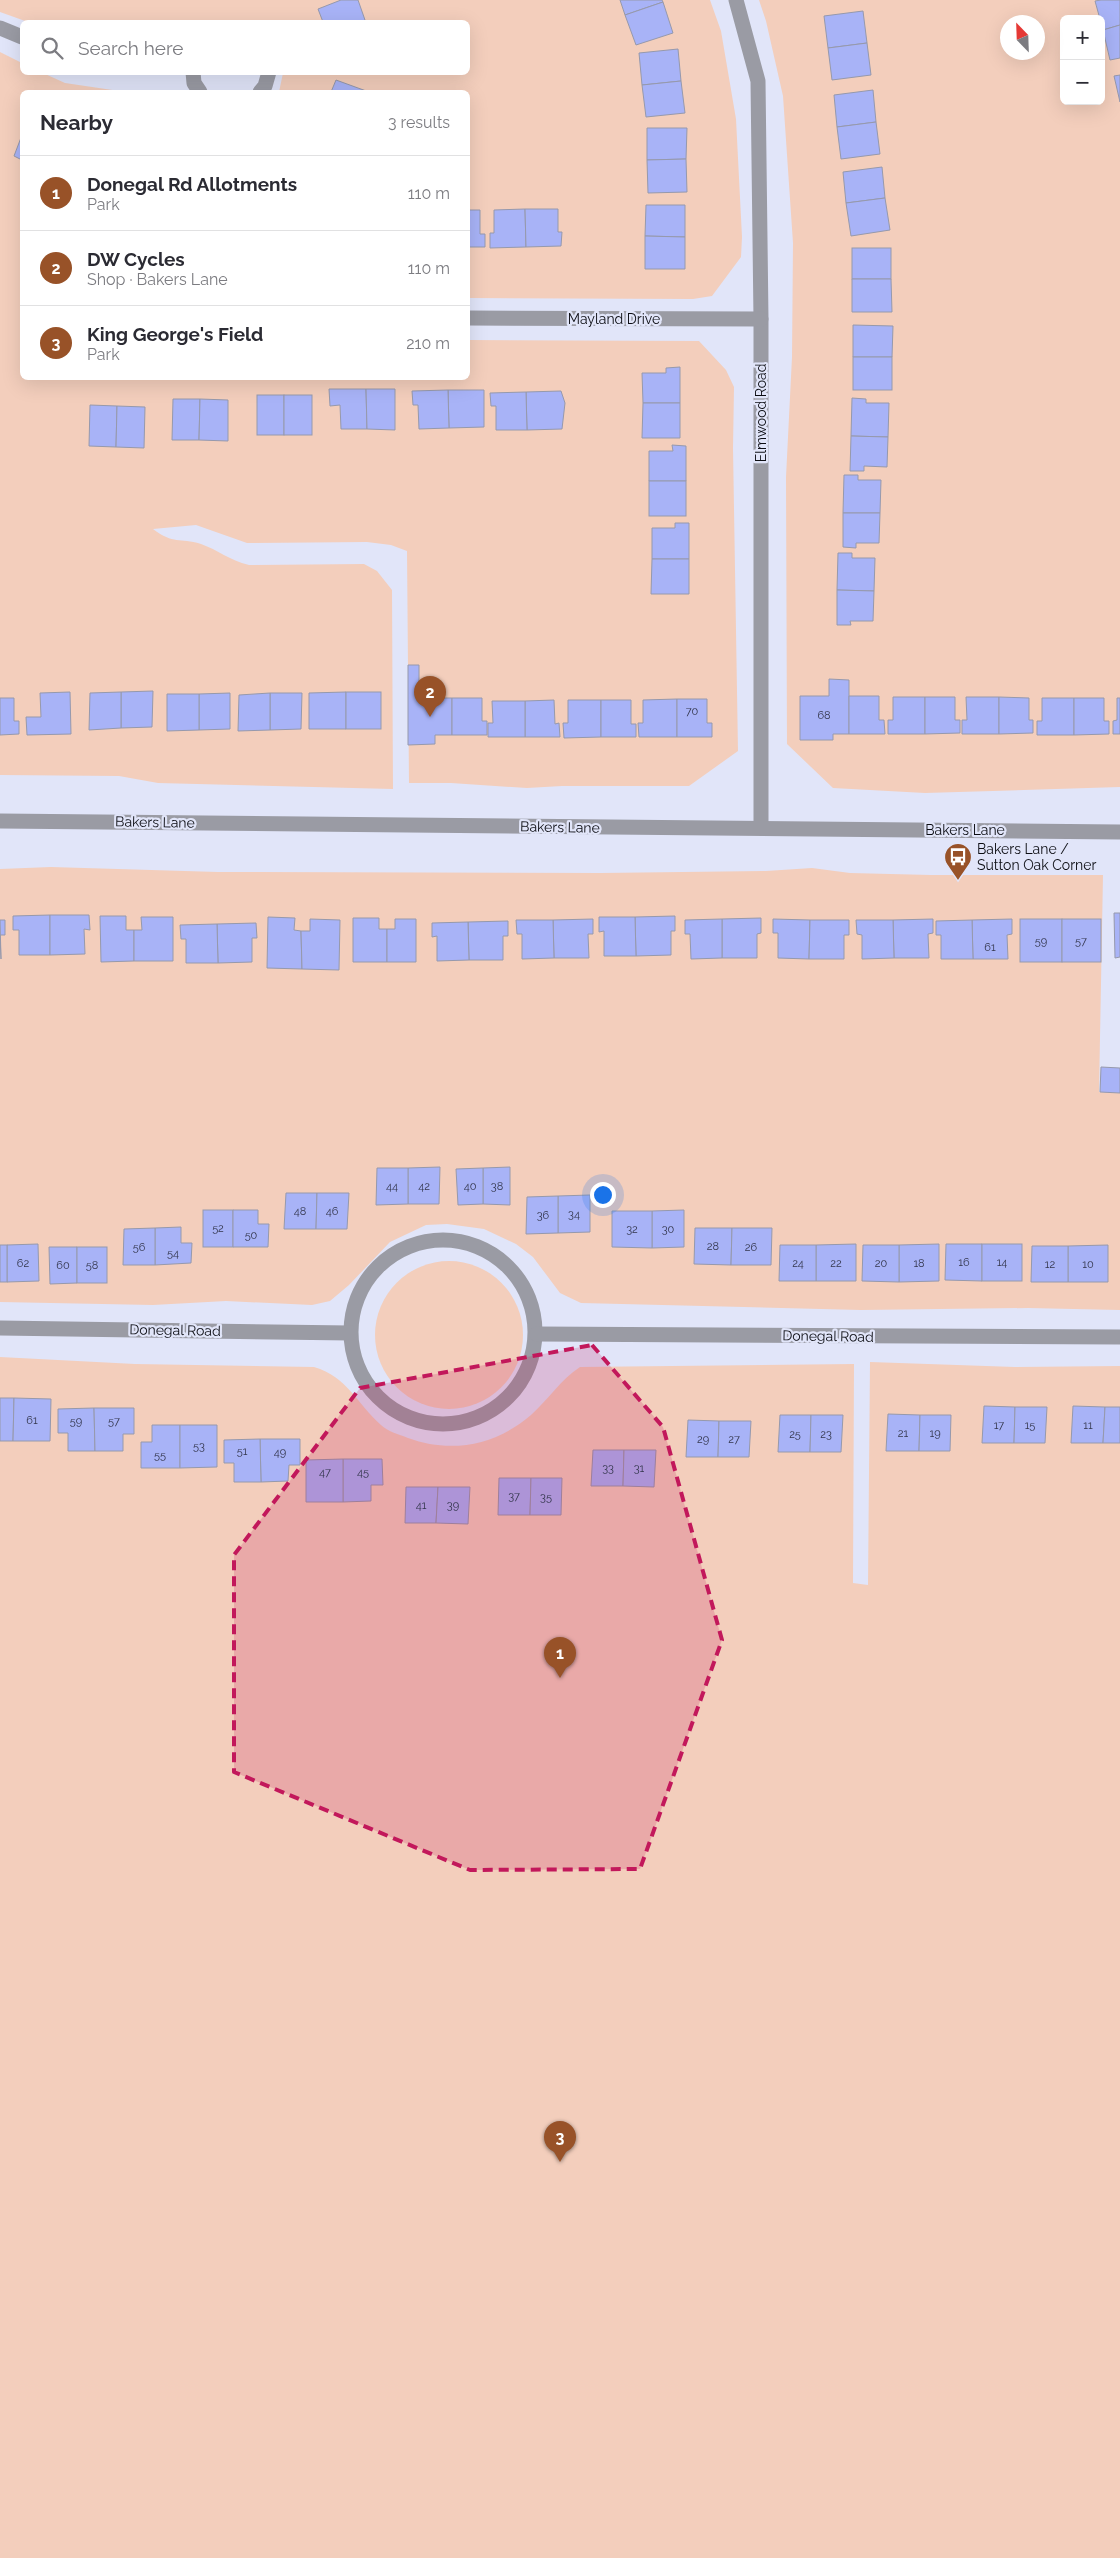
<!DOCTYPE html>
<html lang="en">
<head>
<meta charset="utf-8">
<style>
	body { margin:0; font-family:Raleway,sans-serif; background:#f7f7f7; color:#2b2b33 }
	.controls { position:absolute; right:15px; top:15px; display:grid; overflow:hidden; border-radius:8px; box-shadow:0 5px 20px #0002 }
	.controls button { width:45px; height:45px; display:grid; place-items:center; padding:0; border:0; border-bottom:1px solid #e1e1e2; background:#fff; color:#2b2b33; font:25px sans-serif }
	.compass { position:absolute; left:1000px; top:15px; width:45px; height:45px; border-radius:50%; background:#fff; box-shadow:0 5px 20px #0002; rotate:337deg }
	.you { position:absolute; left:602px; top:1194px; width:18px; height:18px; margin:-12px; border:4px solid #fff; border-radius:50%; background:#1a73e8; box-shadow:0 0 0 8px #1a73e833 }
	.badge { display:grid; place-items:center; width:32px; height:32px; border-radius:50%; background:#985228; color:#fff; font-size:16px; font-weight:700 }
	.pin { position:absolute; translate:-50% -41px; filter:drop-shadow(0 1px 2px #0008) }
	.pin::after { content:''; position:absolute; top:26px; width:18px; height:15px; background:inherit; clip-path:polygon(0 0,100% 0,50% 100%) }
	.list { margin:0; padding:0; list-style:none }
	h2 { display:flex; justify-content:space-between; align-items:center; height:65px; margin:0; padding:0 20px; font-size:21px }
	h2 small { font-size:16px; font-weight:400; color:#7c7c81 }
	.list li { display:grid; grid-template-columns:32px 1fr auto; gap:15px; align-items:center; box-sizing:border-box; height:75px; padding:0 20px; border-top:1px solid #e1e1e2 }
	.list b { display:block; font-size:19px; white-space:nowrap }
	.list p { margin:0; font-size:16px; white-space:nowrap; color:#7c7c81 }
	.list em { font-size:16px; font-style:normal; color:#7c7c81 }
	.icon { flex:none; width:28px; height:28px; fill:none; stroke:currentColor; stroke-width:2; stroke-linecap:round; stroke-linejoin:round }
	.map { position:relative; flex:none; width:1120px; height:2558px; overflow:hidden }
	.search { position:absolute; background:#fff; box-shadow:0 5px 20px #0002; left:20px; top:20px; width:450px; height:55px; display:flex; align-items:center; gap:12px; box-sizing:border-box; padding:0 18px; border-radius:8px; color:#7c7c81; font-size:19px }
	.panel { position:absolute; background:#fff; box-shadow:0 5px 20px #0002; left:20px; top:90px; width:450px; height:290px; border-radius:8px }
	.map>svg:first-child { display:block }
	.green { fill:#f3cebc; fill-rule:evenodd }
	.building { fill:#a8b3f7; stroke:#9699ac }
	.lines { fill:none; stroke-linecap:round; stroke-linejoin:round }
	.minor { stroke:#9a9ba4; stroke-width:15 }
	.marked { fill:#c2185b; fill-opacity:0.2; stroke:#c2185b; stroke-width:4; stroke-dasharray:10 6; stroke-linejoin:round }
	.labels { text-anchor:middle; stroke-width:4.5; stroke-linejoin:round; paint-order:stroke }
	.number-label { font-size:11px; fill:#33364c }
	.street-label { font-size:14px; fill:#0c0d13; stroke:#e1e5f9 }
	.poi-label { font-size:14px; fill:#0c0d13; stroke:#e1e5f9; text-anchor:start }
</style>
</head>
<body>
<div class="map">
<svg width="1120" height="2558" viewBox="0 0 1120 2558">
	<rect width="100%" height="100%" fill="#e1e5f9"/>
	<!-- green -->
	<g class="green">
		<path d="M0 0H710L721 31 736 119 742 237 741 257 712 296 693 299 468 298V92H279L283 73 468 72V22H28L0 12Z"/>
		<path d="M759 0H1120V787L925 793 833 788 787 744 786 477 792 357 793 243 783 96 766 21ZM1064 19H1101V101H1064ZM1008 22H1038V52H1008Z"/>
		<path d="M0 52 22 63V72L43 73 65 83 126 92 159 90 184 92H22V378H468V340L699 341 726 370 734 387 733 448 738 751 689 786H562L527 788 451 783H409L407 551 391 545 367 542 247 543 196 525 153 529C174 545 179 537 201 544 218 550 229 560 249 565L364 564 377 571 392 590 393 789 158 783 119 776 0 775Z"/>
		<path d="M51 867 218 872 601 873 766 871 812 868 850 873 931 875H1103L1099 1092 1120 1093V1310L1028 1308 861 1310 581 1303 560 1293 533 1257 516 1244 484 1229 447 1224 426 1225 390 1242 349 1285 330 1301 312 1305 226 1301 153 1305 0 1302V869Z"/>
		<circle cx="449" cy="1335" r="74"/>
		<path d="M0 1357 135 1364 314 1367C348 1377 356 1403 381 1425 389 1432 398 1434 408 1438 452 1454 496 1445 531 1415 548 1400 561 1379 580 1367L854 1364 853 1583 868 1585 870 1362 1015 1367 1120 1366V2558H0Z"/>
	</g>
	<!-- building -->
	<g class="building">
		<path d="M341 0H358L365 20 359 22H323L318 9Z"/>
		<path d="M620 0H662L663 2 625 15Z"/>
		<path d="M1101 0H1120V25L1103 30 1095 1Z"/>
		<path d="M663 2 673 33 636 45 625 15Z"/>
		<path d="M863 11 867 43 828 48 824 16Z"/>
		<path d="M1120 25V58L1110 60 1103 30Z"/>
		<path d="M867 43 871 75 832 80 828 48Z"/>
		<path d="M678 49 681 81 642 85 639 53Z"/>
		<path d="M1120 75V102L1114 76Z"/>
		<path d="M336 80 369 92H331Z"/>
		<path d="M681 81 685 113 646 117 642 85Z"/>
		<path d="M873 90 876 122 837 127 834 95Z"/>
		<path d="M876 122 880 154 841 159 837 127Z"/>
		<path d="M647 128H687L686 159 647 160Z"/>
		<path d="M22 135V160L14 156Z"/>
		<path d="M686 159 687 192 648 193 647 160Z"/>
		<path d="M882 167 885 198 846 203 843 172Z"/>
		<path d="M885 198 890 230 851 236 846 203Z"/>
		<path d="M646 205H685V237L645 236Z"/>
		<path d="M525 209 526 247 490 248V233H494V210Z"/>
		<path d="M525 209H558V232H562L561 246 526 247Z"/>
		<path d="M468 210H480V234H485V247H468Z"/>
		<path d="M645 236 685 237V269H645Z"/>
		<rect x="852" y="248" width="39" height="31"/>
		<path d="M852 279H891L892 312H852Z"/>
		<path d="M853 325 893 326 892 357H853Z"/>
		<rect x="853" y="357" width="39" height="33"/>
		<path d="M680 367V403H643L642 373H666V368Z"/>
		<path d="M329 389H366L367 429H341L340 405 330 406Z"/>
		<path d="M366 389H395V430L367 429Z"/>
		<path d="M448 390H484V427L449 428Z"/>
		<path d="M448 390 449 428 419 429 418 405H413L412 391Z"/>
		<path d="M561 391 565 403 562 429 527 430 526 392Z"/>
		<path d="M526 392 527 430H496V406H491L490 393Z"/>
		<rect x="257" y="395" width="27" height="40"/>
		<rect x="284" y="395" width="28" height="40"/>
		<path d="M852 398 866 399V403H889L888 437 851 436Z"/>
		<path d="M173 399H200L199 440H172Z"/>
		<path d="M200 399 228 400V441L199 440Z"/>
		<path d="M643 403H680V438H642Z"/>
		<path d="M90 405 117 406 116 447 89 446Z"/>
		<path d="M117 406 145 407 144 448 116 447Z"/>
		<path d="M851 436 888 437 887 467 864 466V471H850Z"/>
		<path d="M672 445 686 446V481H649V451H673Z"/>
		<path d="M844 475H858V480H881L880 513H843Z"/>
		<rect x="649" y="481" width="37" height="35"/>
		<path d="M843 513H880L879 543H856V548L843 547Z"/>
		<path d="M675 523H689V559H652V528H675Z"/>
		<path d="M838 553H852V558H875L874 591 837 590Z"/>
		<path d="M652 559H689V594H651Z"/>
		<path d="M837 590 874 591 873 621H850L851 625H837Z"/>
		<path d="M408 665H419V698H452V735H435V744L408 745Z"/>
		<path d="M829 679 849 680V734H833V740H800V696H829Z"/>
		<path d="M153 691 152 727 121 728V692Z"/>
		<path d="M70 692 71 734 27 735 26 717H41L40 693Z"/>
		<path d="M121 692V728L89 730 90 693Z"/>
		<path d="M346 692V729H309V693Z"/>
		<rect x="346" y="692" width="35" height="37"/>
		<path d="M230 693V729L199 730V694Z"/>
		<path d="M270 693H302L301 729 270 730Z"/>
		<path d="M270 693V730L238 731 239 695Z"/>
		<path d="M167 694H199V730L167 731Z"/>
		<path d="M849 696H879V720H884L885 734H849Z"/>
		<path d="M893 697H925V734H888V720H893Z"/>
		<path d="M925 697H955V720H960V733L925 734Z"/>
		<path d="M966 697H999V734H962V720H967Z"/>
		<path d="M999 697 1029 698V720H1033V733L999 734Z"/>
		<path d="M0 698H14V721H19V734L0 735Z"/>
		<path d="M452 698H482V721H487V735H452Z"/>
		<path d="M1042 698H1074V735H1037V721H1042Z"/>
		<path d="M1074 698H1104V721H1109V734L1074 735Z"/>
		<path d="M1117 698H1120V734H1113V721L1117 720Z"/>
		<path d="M677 699V737H639L638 723H643V700Z"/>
		<path d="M677 699H707V723H712V737H677Z"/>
		<path d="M554 700 555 724 559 723 560 737H525V701Z"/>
		<path d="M568 700H601V737L564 738 563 723H568Z"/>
		<path d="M601 700H631V724H636V737H601Z"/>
		<path d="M492 701H525V737H488V723H493Z"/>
		<path d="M1114 913H1120V957L1115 958Z"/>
		<path d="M50 915V955H19V930H13V916Z"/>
		<path d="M50 915H89L90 930 84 929 85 954 50 955Z"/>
		<path d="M100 916H126V930H134V961L101 962Z"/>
		<path d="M675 916V931H671V955L636 956 635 917Z"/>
		<path d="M141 917H173V961H134V930H142Z"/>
		<path d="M268 917 295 918 294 930 301 931 302 969 267 968Z"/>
		<path d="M599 917H635L636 956H604V931L599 932Z"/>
		<path d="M353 918H379V929H387V962H353Z"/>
		<path d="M761 918V933L757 934V958H722V919Z"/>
		<path d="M310 919 340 920 339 970 302 969 301 931H310Z"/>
		<path d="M395 919H416V962H387V929H395Z"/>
		<path d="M593 919V934H588L589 958H554L553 920Z"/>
		<path d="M722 919V958L691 959 690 934H685V920Z"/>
		<path d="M773 919 810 920 809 959 778 958V933H773Z"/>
		<path d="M933 919V933L928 934 929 958H894L893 920Z"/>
		<path d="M1012 919V934L1007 935 1008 959H973L972 920Z"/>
		<rect x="1020" y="919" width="42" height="43"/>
		<rect x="1062" y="919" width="39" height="43"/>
		<path d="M0 920H5V935H0L1 959Z"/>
		<path d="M516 920H553L554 958 522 959V934H517Z"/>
		<path d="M810 920H849V935H844V959H809Z"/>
		<path d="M856 920H893L894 958 862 959V935L857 934Z"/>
		<path d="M972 920 973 959H941V935H936V921Z"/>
		<path d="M508 921V936H503V960H469L468 922Z"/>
		<path d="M468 922 469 960 437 961V936L432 937V923Z"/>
		<path d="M256 923 257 938H252V962L218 963 217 924Z"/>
		<path d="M217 924 218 963H186V939H181L180 925Z"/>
		<path d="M1101 1067 1120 1068V1093L1100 1092Z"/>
		<path d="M440 1167 439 1204H408V1168Z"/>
		<path d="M510 1167V1205L483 1204V1168Z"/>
		<path d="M377 1168H408V1204L376 1205Z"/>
		<path d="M483 1168V1204L458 1205 456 1169Z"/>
		<path d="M286 1193H317L316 1229H284Z"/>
		<path d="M317 1193H349L347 1229H316Z"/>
		<path d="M590 1195V1232L558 1233V1196Z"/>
		<path d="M558 1196V1233L526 1234 527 1197Z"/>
		<rect x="203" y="1210" width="30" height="37"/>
		<path d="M233 1210H258V1224H269L268 1247H233Z"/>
		<path d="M684 1210V1247L652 1248V1211Z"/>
		<path d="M612 1211H652V1248L612 1247Z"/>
		<path d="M181 1227V1243H192L191 1263 155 1265V1228Z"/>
		<path d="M155 1228V1265H123L124 1229Z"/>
		<path d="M695 1228H732L731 1265 694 1264Z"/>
		<path d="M732 1228H772L771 1265H731Z"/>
		<path d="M38 1244 39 1281 7 1282V1245Z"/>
		<path d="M856 1244V1281H816V1245Z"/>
		<path d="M939 1244V1281L899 1282V1245Z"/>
		<path d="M946 1244H982V1281L945 1280Z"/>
		<rect x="982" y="1244" width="40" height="37"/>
		<rect x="0" y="1245" width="7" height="37"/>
		<path d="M780 1245H816V1281H779Z"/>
		<path d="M863 1245H899V1282L862 1281Z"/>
		<path d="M1108 1245V1282H1068V1246Z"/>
		<path d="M1032 1246H1068V1282H1031Z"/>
		<path d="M49 1247H77V1283L50 1284Z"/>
		<rect x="77" y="1247" width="30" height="36"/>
		<path d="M0 1398H14L13 1441H0Z"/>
		<path d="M14 1398 51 1399 50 1441H13Z"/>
		<path d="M984 1406 1015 1407 1014 1443H982Z"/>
		<path d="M1073 1406 1105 1407 1103 1443H1071Z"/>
		<path d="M1015 1407H1047L1045 1443H1014Z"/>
		<path d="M1105 1407H1120V1443H1103Z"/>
		<path d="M94 1408 95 1451H68V1433H58V1409Z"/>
		<path d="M94 1408H134V1434H123V1451H95Z"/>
		<path d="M888 1414 920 1415 919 1451H886Z"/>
		<path d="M780 1415H811L810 1452H778Z"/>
		<path d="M811 1415H843L841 1452H810Z"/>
		<path d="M920 1415H951L950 1451H919Z"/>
		<path d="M688 1420 719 1421 718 1457H686Z"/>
		<path d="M719 1421H751L749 1457H718Z"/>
		<path d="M152 1425H180V1468H141V1442H152Z"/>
		<path d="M180 1425H217V1467L180 1468Z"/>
		<path d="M260 1439H300V1465H289L288 1481 261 1482Z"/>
		<path d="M260 1439 261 1482H234V1463H224V1440Z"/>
		<path d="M593 1450H624L623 1486H591Z"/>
		<path d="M624 1450H656L654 1487 623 1486Z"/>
		<path d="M343 1459H382L383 1485H371V1501L343 1502Z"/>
		<path d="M343 1459V1502H306V1460Z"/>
		<path d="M499 1478H531L530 1515H498Z"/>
		<path d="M531 1478H562L561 1515H530Z"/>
		<path d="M406 1487H438L436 1523H405Z"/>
		<path d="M438 1487H470L468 1524 436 1523Z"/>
	</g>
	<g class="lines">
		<!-- minor -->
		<g class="minor">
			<path d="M736 0 758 81 761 319V828"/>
			<path d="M0 28 22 37"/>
			<path d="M193 72 194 83 200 92"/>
			<path d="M260 92 265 86 269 72"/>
			<path d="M468 318 761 319"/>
			<path d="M0 821 1120 832"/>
			<circle cx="443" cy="1332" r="92"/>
			<path d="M0 1328 350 1333"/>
			<path d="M537 1334 1120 1337"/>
		</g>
	</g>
	<!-- marked area -->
	<path class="marked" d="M592 1345 663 1427 722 1640 640 1869 470 1870 234 1772V1555L360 1388Z"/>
	<!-- icons -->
	<defs>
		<symbol id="bus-pin" viewBox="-11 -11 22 30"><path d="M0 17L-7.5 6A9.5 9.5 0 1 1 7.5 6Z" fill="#985228" stroke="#e1e5f9"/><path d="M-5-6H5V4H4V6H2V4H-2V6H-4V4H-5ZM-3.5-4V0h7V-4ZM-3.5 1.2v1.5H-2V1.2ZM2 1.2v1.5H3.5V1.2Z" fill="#fff"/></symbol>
	</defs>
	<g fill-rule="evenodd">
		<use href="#bus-pin" x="942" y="841" width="32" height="43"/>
	</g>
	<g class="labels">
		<!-- number labels -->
		<g class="number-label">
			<text x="692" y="715">70</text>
			<text x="824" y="719">68</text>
			<text x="1041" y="945">59</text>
			<text x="1081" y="945">57</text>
			<text x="990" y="951">61</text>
			<text x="392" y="1190">44</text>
			<text x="424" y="1190">42</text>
			<text x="470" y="1190">40</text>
			<text x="497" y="1190">38</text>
			<text x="300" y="1215">48</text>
			<text x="332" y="1215">46</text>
			<text x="574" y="1218">34</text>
			<text x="543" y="1219">36</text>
			<text x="218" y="1232">52</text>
			<text x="632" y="1233">32</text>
			<text x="668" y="1233">30</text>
			<text x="251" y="1239">50</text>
			<text x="713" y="1250">28</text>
			<text x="139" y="1251">56</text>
			<text x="751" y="1251">26</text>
			<text x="173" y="1257">54</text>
			<text x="964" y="1266">16</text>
			<text x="1002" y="1266">14</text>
			<text x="23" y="1267">62</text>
			<text x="798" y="1267">24</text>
			<text x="836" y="1267">22</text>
			<text x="881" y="1267">20</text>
			<text x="919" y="1267">18</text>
			<text x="1050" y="1268">12</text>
			<text x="1088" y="1268">10</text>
			<text x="63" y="1269">60</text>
			<text x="92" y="1269">58</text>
			<text x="32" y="1424">61</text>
			<text x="76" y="1425">59</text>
			<text x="114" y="1425">57</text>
			<text x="999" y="1429">17</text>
			<text x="1030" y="1429">15</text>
			<text x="1088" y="1429">11</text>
			<text x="903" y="1437">21</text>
			<text x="935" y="1437">19</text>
			<text x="795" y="1438">25</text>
			<text x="826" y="1438">23</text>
			<text x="703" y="1443">29</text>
			<text x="734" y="1443">27</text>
			<text x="199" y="1450">53</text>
			<text x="242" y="1455">51</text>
			<text x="280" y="1456">49</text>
			<text x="160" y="1459">55</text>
			<text x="608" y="1472">33</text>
			<text x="639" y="1472">31</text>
			<text x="325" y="1476">47</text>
			<text x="363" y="1476">45</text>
			<text x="514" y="1500">37</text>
			<text x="546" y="1501">35</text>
			<text x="421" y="1509">41</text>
			<text x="453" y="1509">39</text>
		</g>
		<!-- street labels -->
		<g class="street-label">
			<text x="614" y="324">Mayland Drive</text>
			<text transform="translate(761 413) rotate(-90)" y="5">Elmwood Road</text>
			<text transform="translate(155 822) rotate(1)" y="5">Bakers Lane</text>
			<text transform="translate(560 827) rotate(1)" y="5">Bakers Lane</text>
			<text x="965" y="835">Bakers Lane</text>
			<text transform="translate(175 1330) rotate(1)" y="5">Donegal Road</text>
			<text transform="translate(828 1336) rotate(1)" y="5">Donegal Road</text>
		</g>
		<!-- poi labels -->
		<g class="poi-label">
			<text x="977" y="854">Bakers Lane /<tspan x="977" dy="16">Sutton Oak Corner</tspan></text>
		</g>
	</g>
</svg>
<div class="controls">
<button>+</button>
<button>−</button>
</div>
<svg class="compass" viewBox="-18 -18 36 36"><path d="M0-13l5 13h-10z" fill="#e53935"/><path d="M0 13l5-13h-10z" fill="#7c7c81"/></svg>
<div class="you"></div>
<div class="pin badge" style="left:560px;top:1678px">1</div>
<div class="pin badge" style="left:430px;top:717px">2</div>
<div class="pin badge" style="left:560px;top:2162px">3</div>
<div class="search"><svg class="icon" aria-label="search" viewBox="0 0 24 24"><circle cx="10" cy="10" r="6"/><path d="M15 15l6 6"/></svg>Search here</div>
<section class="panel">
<h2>Nearby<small>3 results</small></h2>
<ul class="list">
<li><span class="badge">1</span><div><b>Donegal Rd Allotments</b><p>Park</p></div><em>110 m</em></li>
<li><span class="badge">2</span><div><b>DW Cycles</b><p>Shop · Bakers Lane</p></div><em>110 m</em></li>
<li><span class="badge">3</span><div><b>King George's Field</b><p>Park</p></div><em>210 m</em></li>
</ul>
</section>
</div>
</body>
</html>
